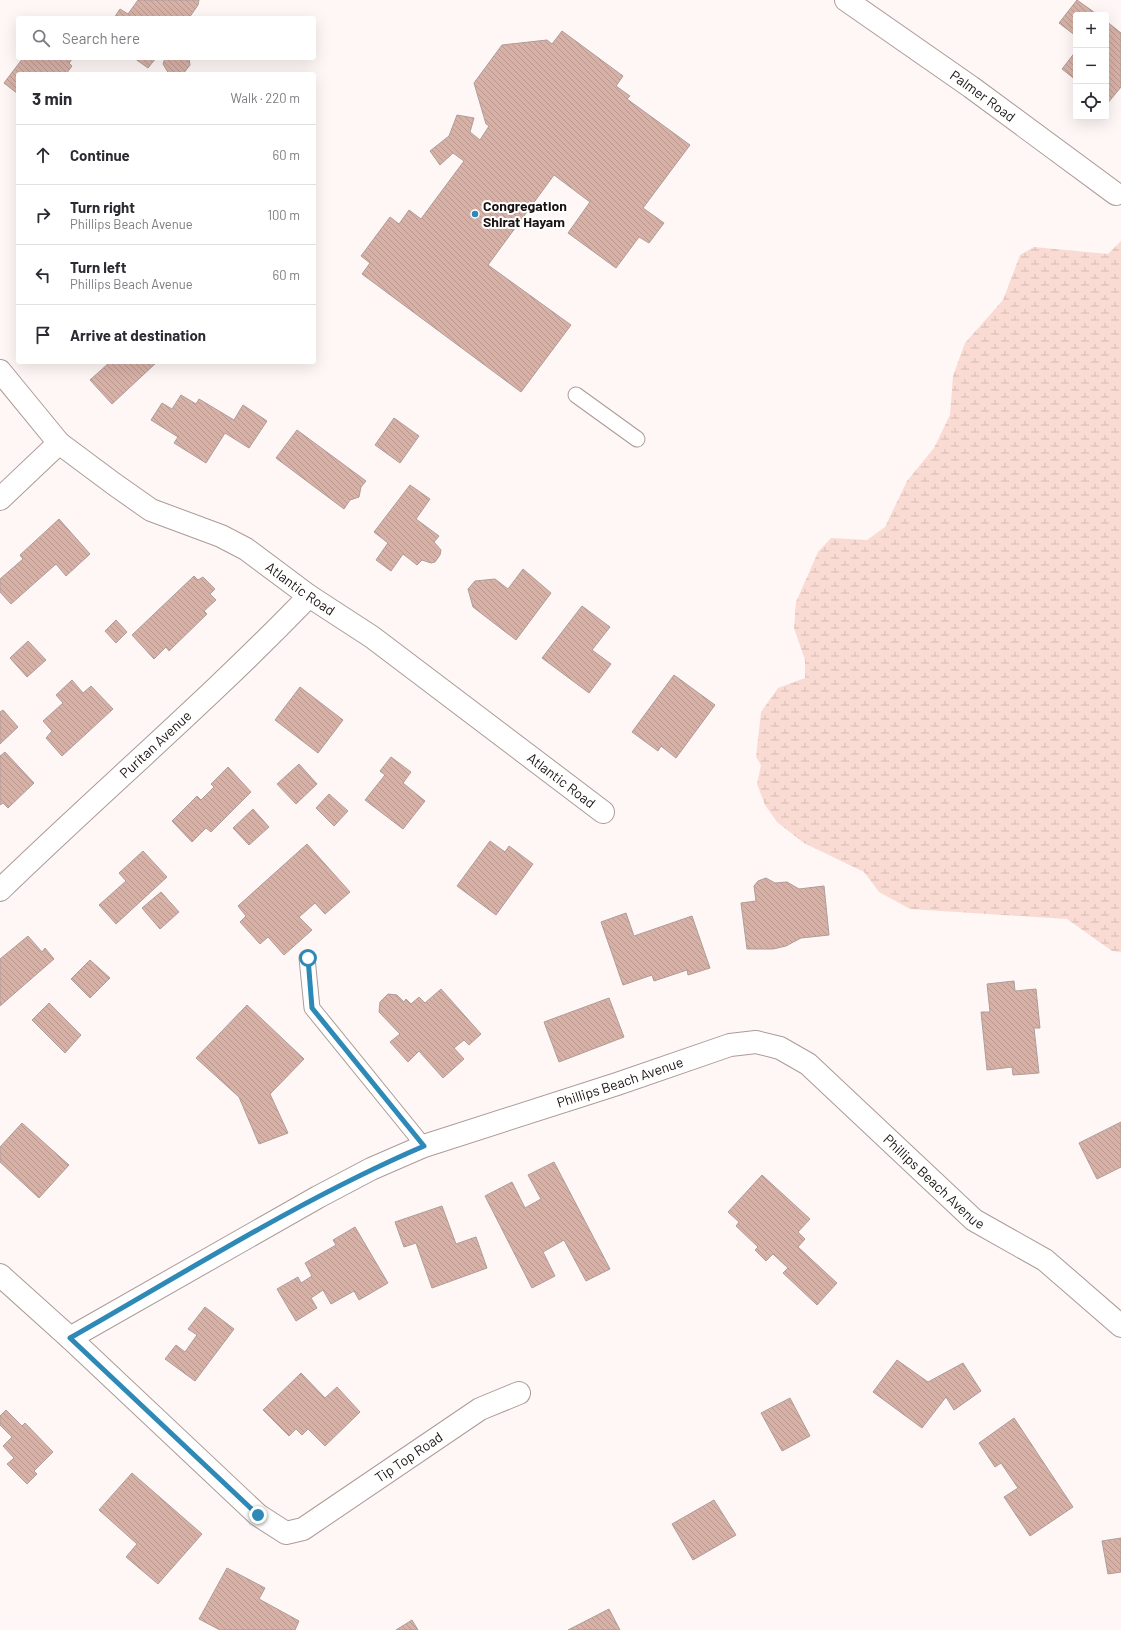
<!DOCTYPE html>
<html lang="en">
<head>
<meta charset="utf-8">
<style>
	body { margin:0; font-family:Barlow,sans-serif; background:#f2f2f3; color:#2b2b33 }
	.controls { position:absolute; right:12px; top:12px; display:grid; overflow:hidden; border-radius:4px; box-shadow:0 4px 16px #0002 }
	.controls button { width:36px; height:36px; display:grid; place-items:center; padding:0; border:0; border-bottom:1px solid #e1e1e2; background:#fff; color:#2b2b33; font:20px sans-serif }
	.stop { position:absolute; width:12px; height:12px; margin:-9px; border:3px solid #2e89b6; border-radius:50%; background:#fff }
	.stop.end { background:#2e89b6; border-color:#fff; box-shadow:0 1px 4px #0008 }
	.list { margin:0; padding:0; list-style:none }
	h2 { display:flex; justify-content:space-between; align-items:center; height:52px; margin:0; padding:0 16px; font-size:17px }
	h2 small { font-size:13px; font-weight:400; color:#7c7c81 }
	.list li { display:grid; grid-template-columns:26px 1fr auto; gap:12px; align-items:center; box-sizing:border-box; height:60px; padding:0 16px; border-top:1px solid #e1e1e2 }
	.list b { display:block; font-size:15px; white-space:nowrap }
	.list p { margin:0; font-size:13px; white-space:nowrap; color:#7c7c81 }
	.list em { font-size:13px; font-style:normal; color:#7c7c81 }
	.icon { flex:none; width:22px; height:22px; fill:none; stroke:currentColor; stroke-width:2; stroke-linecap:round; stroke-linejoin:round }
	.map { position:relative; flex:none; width:1121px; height:1630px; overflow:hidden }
	.search { position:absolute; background:#fff; box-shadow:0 4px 16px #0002; left:16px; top:16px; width:300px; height:44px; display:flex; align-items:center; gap:10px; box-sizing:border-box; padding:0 14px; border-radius:4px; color:#7c7c81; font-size:15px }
	.panel { position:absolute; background:#fff; box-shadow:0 4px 16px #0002; left:16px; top:72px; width:300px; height:292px; border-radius:4px }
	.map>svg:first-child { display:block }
	.wetland { fill:url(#wetland-marsh) }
	.building { fill:url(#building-back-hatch); stroke:#ae9d99 }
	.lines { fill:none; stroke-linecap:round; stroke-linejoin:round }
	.service-casing { stroke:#ac9b97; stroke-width:17 }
	.minor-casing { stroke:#ac9b97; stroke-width:24 }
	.service { stroke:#fff; stroke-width:15 }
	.minor { stroke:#fff; stroke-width:22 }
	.route { stroke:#2e89b6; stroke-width:5 }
	.poi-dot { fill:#2e89b6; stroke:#fff; stroke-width:1.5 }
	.labels { text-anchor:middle; stroke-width:4; stroke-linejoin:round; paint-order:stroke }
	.street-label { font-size:14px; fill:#191311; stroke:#fff }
	.poi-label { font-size:14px; font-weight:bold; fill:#191311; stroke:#fff; text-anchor:start }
</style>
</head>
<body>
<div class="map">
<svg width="1121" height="1630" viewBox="0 0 1121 1630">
	<defs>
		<pattern id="wetland-marsh" width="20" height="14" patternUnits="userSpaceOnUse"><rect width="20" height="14" fill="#f9dbd3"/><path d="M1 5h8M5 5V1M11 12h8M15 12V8" fill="none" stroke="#d5bbb4"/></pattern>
		<pattern id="building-back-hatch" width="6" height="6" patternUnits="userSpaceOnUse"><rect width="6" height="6" fill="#d8b1a6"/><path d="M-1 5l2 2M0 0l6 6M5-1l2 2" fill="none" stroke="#b9978e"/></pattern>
	</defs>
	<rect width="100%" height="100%" fill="#fff7f5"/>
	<!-- wetland -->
	<path class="wetland" d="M1121 241V952L1112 951 1067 919 910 909 879 892 864 872 804 843 777 822 765 805 757 784 761 765 756 757 761 712 778 688 805 678V660L794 628 796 602 818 552 831 538 867 540 885 527 907 481 934 448 950 415 953 376 965 343 1003 300 1020 255 1034 247 1108 254Z"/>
	<!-- building -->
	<g class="building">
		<path d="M138 0H199L198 5 189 18H114L120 9 128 14Z"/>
		<path d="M1077 0 1098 15H1076V36L1059 23Z"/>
		<path d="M1106 21 1121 33V87L1107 104Z"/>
		<path d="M562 31 623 76 616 86 630 96 627 99 690 145 643 208 664 223 649 243 639 237 616 268 568 233 590 202 554 175 488 265 571 325 521 392 362 274 370 263 361 256 390 217 399 224 409 210 421 219 464 161 453 153 440 165 430 151 449 136 457 115 474 118 470 132 480 140 489 126 486 124 474 83 502 45 547 40 552 44Z"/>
		<path d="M1076 51V80L1062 69Z"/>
		<path d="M23 58H73L69 63 72 66 66 74H18V94L4 83Z"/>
		<path d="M134 58H156L148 68Z"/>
		<path d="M165 58H189L190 65 183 74H169L163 64Z"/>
		<path d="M110 362H157L112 404 90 380Z"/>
		<path d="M181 395 196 404 199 399 234 420 243 405 267 421 249 448 225 433 206 463 174 443 178 437 151 420 162 403 172 409Z"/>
		<path d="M394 418 419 436 400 463 375 445Z"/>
		<path d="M297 430 366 481 361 487 359 497 350 500 344 509 276 458Z"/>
		<path d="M410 485 430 499 416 519 439 536 434 542 441 550 440 555 435 562 431 563 422 560 417 565 403 554 391 571 376 560 388 543 374 532Z"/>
		<path d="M59 519 90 554 66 576 56 564 11 604 0 592V579L23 559 20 555Z"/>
		<path d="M523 569 551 593 516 640 473 607 468 589 475 581 495 579 508 589Z"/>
		<path d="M194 576 198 580 203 577 215 589 210 594 216 600 204 611 207 614 169 651 166 647 154 659 132 635Z"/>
		<path d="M582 606 610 627 592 650 611 664 589 693 542 658Z"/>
		<path d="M116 620 127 632 116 643 105 631Z"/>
		<path d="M28 641 46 660 27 677 10 658Z"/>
		<path d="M674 675 715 705 676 758 661 746 658 751 632 732Z"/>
		<path d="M72 680 83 693 91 686 113 709 62 756 46 738 52 731 43 721 63 703 56 695Z"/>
		<path d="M300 687 343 720 318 753 275 720Z"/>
		<path d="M3 710 18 727 0 744V712Z"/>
		<path d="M5 752 34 783 8 808 3 803 0 805V756Z"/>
		<path d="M391 757 411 772 403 783 425 801 403 829 365 800 385 775 380 771Z"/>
		<path d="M299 764 317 784 296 804 277 784Z"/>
		<path d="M228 767 251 792 211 832 206 828 192 842 172 821 197 796 201 800 214 787 211 784Z"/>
		<path d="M329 794 348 811 334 826 316 808Z"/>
		<path d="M253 809 269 827 249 845 233 828Z"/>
		<path d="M490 841 505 852 509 846 533 864 496 915 457 886Z"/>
		<path d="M307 844 350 892 325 914 315 903 299 917 312 930 284 955 268 937 260 944 240 922 246 916 238 906Z"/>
		<path d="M143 851 167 877 116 924 99 905 126 881 119 873Z"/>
		<path d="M766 878 775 883 787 882 799 889 824 886 829 935 801 938 786 946 773 949H747L741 903 756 901 754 886 758 881Z"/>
		<path d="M161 892 179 912 160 929 142 908Z"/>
		<path d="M626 913 634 936 692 916 710 968 688 975 687 970 654 981 652 975 623 985 601 922Z"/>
		<path d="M28 936 42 952 45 948 54 959 0 1006V959Z"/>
		<path d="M90 960 110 978 90 998 71 979Z"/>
		<path d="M1014 981 1015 991 1036 989 1040 1028H1034L1039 1073 1013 1075 1012 1067 987 1070 981 1012H990L987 984Z"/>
		<path d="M441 989 481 1034 469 1045 464 1040 454 1048 464 1059 443 1078 419 1051 408 1062 390 1042 400 1034 379 1012 380 1002 388 994 397 995 404 1002 406 999 411 1004 419 997 425 1003Z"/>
		<path d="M609 998 624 1037 559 1062 544 1022Z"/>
		<path d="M49 1003 81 1035 65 1053 32 1020Z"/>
		<path d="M247 1005 304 1059 270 1094 288 1133 259 1144 239 1097 196 1058Z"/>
		<path d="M1121 1122V1167L1097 1179 1079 1143Z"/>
		<path d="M22 1123 69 1165 39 1198 0 1162V1147Z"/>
		<path d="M554 1162 610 1269 586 1281 564 1240 543 1252 555 1276 532 1288 485 1196 512 1182 525 1208 541 1199 528 1175Z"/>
		<path d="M762 1175 810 1219 798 1232 805 1239 798 1247 837 1283 817 1305 783 1273 788 1268 773 1254 766 1261 755 1250 758 1247 736 1226 739 1222 728 1212Z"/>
		<path d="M442 1206 456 1244 476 1237 487 1268 432 1288 416 1243 404 1247 395 1222Z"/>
		<path d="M355 1227 388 1283 359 1300 354 1291 331 1304 323 1290 311 1298 317 1308 296 1321 277 1289 298 1277 301 1283 312 1276 305 1263 336 1245 333 1240Z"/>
		<path d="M205 1307 234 1329 195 1381 165 1359 176 1345 185 1352 197 1335 188 1329Z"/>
		<path d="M897 1360 928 1382 963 1363 981 1391 954 1410 946 1397 922 1428 873 1392Z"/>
		<path d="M301 1373 325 1398 337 1387 360 1412 325 1446 308 1429 302 1435 296 1429 289 1436 263 1410Z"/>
		<path d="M790 1398 810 1436 782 1451 761 1413Z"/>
		<path d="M6 1410 22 1426 25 1423 53 1452 34 1471 37 1474 27 1484 7 1464 14 1458 3 1446 12 1437 0 1425V1416Z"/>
		<path d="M1014 1418 1073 1507 1030 1536 1004 1497 1018 1488 1001 1463 995 1467 979 1443Z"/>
		<path d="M132 1473 202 1534 158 1584 126 1557 137 1544 99 1510Z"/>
		<path d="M714 1500 736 1535 693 1560 672 1524Z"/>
		<path d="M1121 1538V1572L1108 1574 1102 1541Z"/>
		<path d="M227 1568 265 1588 259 1599 299 1621 295 1630H220L199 1619Z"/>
		<path d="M609 1609 620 1630H568Z"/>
		<path d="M412 1620 418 1630H396Z"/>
	</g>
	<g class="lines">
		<defs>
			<g id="service">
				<path d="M576 395 637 439"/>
				<path d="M307 958 312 1008 424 1146"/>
			</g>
			<g id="minor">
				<path id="s1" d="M846 0 971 87 1116 194"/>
				<path id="s2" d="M0 371 59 443 114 484 151 510 221 536 246 549 309 596 372 637 603 812"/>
				<path d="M0 499 59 443"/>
				<path id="s3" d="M0 890C102 791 210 699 309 596"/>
				<path id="s4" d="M0 1275 70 1338 258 1515 286 1533 303 1529 480 1409 519 1393"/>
				<path id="s5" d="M70 1338 318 1197 371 1169 424 1146 617 1084 730 1045 756 1042 780 1048 808 1064 974 1220 1045 1260 1121 1326"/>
			</g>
		</defs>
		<!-- service casing -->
		<use href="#service" class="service-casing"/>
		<!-- minor casing -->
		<use href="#minor" class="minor-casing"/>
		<!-- service -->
		<use href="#service" class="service"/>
		<!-- minor -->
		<use href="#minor" class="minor"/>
	</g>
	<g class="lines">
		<!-- route -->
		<path class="route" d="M258 1515 70 1338C186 1272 301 1199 424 1146L312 1008 308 958"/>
	</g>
	<!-- markers -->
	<circle class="poi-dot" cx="475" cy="214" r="4"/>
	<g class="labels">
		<!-- street labels -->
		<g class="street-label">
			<text dy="5" stroke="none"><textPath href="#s1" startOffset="167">Palmer Road</textPath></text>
			<text dy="5" stroke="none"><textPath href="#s2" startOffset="377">Atlantic Road</textPath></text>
			<text dy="5" stroke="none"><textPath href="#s3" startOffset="213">Puritan Avenue</textPath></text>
			<text dy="5" stroke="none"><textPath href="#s2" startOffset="701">Atlantic Road</textPath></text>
			<text dy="5" stroke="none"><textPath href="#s5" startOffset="609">Phillips Beach Avenue</textPath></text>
			<text dy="5" stroke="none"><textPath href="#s5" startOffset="981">Phillips Beach Avenue</textPath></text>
			<text dy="5" stroke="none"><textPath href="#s4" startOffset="531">Tip Top Road</textPath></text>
		</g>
		<!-- poi labels -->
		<g class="poi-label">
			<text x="483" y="211">Congregation<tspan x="483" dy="16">Shirat Hayam</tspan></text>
		</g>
	</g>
</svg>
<div class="controls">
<button>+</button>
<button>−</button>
<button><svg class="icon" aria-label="locate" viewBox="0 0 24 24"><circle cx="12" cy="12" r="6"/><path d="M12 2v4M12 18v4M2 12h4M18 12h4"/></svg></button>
</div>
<div class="stop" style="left:308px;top:958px"></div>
<div class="stop end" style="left:258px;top:1515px"></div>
<div class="search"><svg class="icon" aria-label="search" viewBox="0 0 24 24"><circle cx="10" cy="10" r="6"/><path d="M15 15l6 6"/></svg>Search here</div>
<section class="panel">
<h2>3 min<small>Walk · 220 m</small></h2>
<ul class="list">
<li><svg class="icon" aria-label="ahead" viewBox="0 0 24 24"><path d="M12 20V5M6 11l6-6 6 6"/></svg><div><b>Continue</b></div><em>60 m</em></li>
<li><svg class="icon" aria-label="right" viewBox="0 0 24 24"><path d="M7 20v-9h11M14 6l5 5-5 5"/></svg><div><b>Turn right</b><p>Phillips Beach Avenue</p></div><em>100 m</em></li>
<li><svg class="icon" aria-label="left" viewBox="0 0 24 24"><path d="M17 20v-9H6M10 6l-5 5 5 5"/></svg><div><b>Turn left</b><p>Phillips Beach Avenue</p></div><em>60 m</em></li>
<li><svg class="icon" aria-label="arrive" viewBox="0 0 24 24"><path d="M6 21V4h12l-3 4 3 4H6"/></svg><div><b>Arrive at destination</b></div></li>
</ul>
</section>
</div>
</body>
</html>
